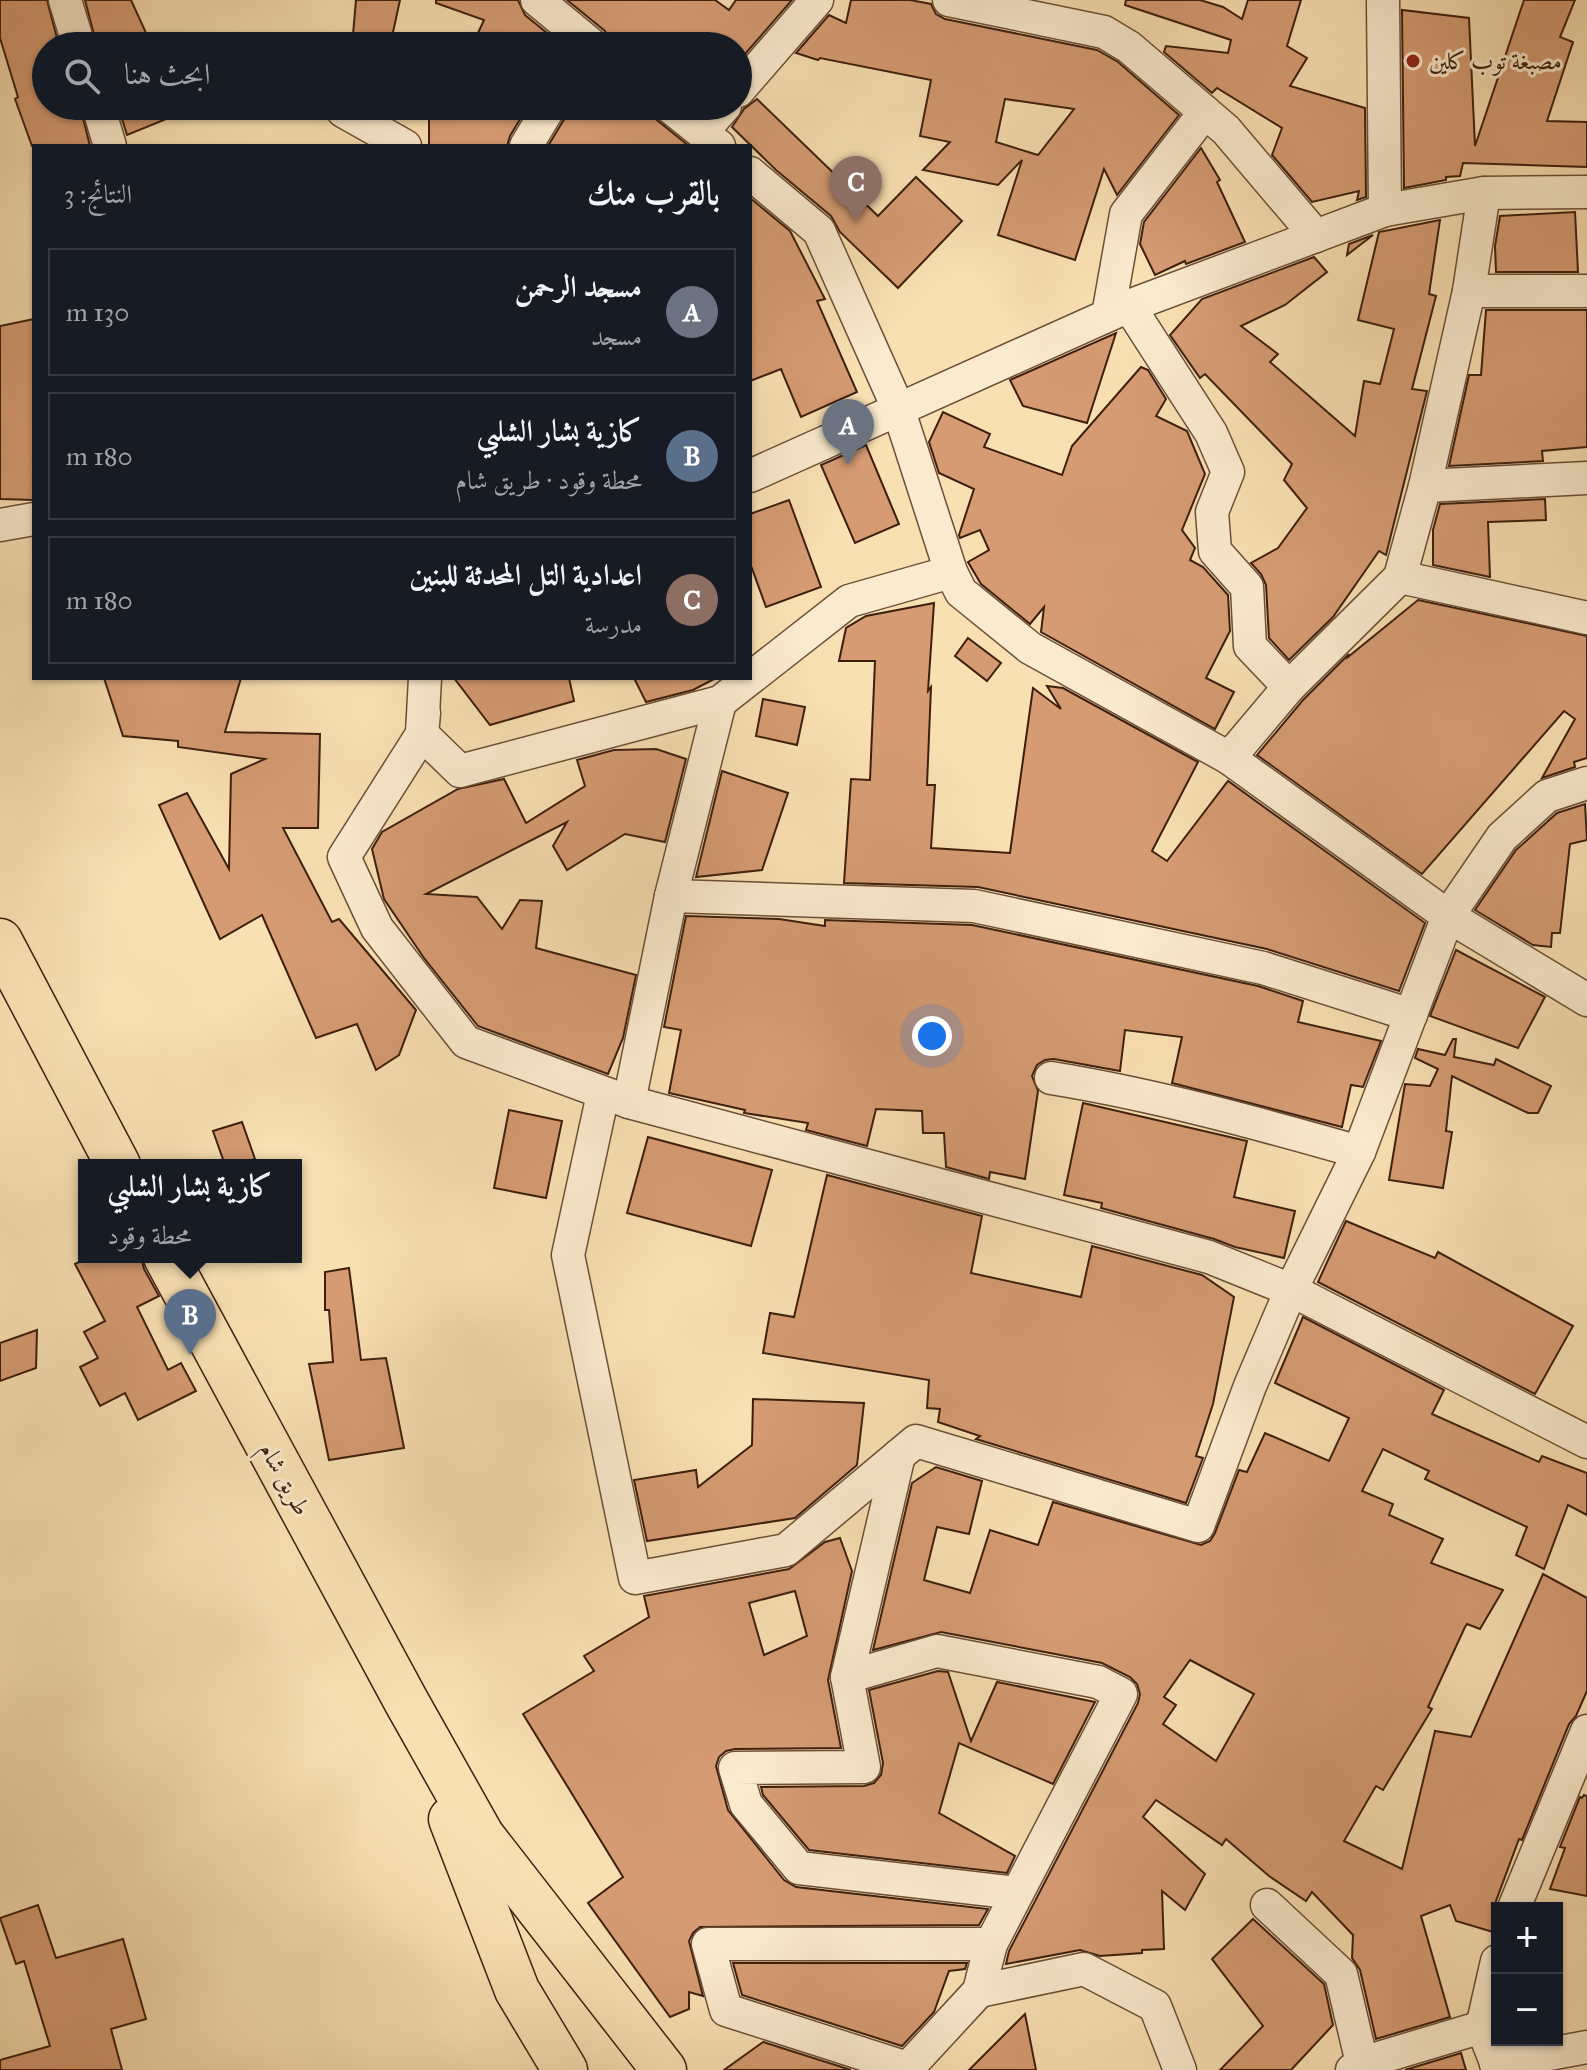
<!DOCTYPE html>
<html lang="ar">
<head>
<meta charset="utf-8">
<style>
	body { margin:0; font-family:"IM FELL Great Primer",Amiri,serif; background:#242831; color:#f1f3f6; direction:rtl }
	.controls { position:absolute; right:24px; bottom:24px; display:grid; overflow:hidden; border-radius:0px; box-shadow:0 2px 6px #0004 }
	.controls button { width:72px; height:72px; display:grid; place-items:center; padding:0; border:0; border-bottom:2px solid #363941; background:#171b24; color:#f1f3f6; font:40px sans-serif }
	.you { position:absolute; left:932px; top:1036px; width:28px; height:28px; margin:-20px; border:6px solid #fff; border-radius:50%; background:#1a73e8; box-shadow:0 0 0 12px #1a73e833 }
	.badge { display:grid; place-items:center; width:52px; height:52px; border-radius:50%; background:#2563eb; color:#fff; font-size:26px; font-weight:700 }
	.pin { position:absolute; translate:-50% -66px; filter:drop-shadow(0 2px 4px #0008) }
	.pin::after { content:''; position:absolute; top:42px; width:28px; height:24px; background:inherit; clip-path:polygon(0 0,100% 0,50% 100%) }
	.popup { position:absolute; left:78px; top:1159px; width:224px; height:104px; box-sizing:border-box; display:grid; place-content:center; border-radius:0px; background:#171b24; filter:drop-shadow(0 2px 6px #0005); font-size:26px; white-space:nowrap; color:#9ea1a6 }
	.popup b { font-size:30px; color:#f1f3f6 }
	.popup::after { content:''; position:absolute; left:50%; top:100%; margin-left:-16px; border:16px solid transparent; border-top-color:#171b24 }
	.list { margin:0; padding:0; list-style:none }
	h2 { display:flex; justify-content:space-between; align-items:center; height:104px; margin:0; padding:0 32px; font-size:34px }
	h2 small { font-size:26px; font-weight:400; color:#9ea1a6 }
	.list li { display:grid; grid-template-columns:52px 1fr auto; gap:24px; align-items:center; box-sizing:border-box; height:128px; margin:0 16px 16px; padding:0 16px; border:2px solid #363941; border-radius:0px }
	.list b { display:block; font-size:30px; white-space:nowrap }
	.list p { margin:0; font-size:26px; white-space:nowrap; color:#9ea1a6 }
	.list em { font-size:26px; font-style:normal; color:#9ea1a6 }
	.icon { flex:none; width:44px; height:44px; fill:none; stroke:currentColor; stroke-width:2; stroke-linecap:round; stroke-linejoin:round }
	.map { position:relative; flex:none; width:1587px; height:2070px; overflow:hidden; direction:ltr }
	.search { position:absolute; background:#171b24; box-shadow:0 2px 6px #0004; left:32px; top:32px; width:720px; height:88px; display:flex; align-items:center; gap:20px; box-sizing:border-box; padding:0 28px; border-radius:44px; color:#9ea1a6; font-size:30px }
	.panel { position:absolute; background:#171b24; box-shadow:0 2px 6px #0004; left:32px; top:144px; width:720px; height:536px; border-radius:0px; direction:rtl }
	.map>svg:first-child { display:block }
	.building { fill:#d69b73; stroke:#3d1f0e; stroke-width:2; fill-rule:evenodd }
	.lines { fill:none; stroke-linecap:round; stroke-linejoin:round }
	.street-casing { stroke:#6c4f37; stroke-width:35 }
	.primary-casing { stroke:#3d1f0e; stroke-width:47 }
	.street { stroke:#fbebce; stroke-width:32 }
	.primary { stroke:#f9e0b3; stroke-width:44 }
	.poi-dot { fill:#8f2418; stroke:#fbebce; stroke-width:3 }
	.labels { text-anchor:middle; stroke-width:6; stroke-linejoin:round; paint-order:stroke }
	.poi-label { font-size:24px; fill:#3d1f0e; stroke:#fbebce; text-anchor:start }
	.street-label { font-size:24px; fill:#3d1f0e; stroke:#fbebce }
</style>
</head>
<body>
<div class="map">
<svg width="1587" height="2070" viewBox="0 0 1587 2070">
	<rect width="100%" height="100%" fill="#f9e0b3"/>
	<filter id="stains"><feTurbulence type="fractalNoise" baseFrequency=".0025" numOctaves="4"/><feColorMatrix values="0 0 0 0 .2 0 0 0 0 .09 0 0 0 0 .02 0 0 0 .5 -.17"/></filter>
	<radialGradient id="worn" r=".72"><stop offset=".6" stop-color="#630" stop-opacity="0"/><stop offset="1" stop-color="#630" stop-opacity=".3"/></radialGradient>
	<!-- building -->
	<g class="building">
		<path d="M0 0H47L59 46H46V106H80L90 146H32L15 99 18 97 0 38Z"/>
		<path d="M85 0H131L152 46H97Z"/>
		<path d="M356 0H400L390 46H352Z"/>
		<path d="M436 0H518L525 15 563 46H472L484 20 436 3Z"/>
		<path d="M567 0H715L729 10 736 0H792L738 62V46H612L605 31Z"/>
		<path d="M851 0H910L931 4 936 14 945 19 1097 50 1118 62 1179 115 1117 195 1104 169 1075 260 998 235 1022 160 998 185 923 170 950 142 920 136 931 80 820 58 818 60 796 53 829 15 846 23ZM1005 99 1074 109 1038 155 996 142Z"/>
		<path d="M1126 0H1200L1223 7 1242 19 1248 0H1301L1287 46 1307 58 1290 86 1365 108 1366 197 1357 200 1359 191 1312 202 1272 155 1282 128 1217 88 1212 93 1164 52 1166 46 1228 53 1231 40 1125 5Z"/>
		<path d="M1524 0H1575L1560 37 1573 42 1547 121 1587 122V167L1463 163 1460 176 1446 177V180L1404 188 1402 10 1469 18 1475 146Z"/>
		<path d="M757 99 878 216 916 177 962 221 898 288 840 232 831 216 776 170 732 127 744 109Z"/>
		<path d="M118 106H195L196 107 127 135Z"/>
		<path d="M429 106H528L510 136 507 146H429Z"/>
		<path d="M569 106H650L657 120 689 146H548L566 116Z"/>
		<path d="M1201 148 1220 180 1217 182 1245 242 1186 264 1185 261 1155 275 1140 244 1144 222Z"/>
		<path d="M750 198 790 231 825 299 817 301 857 392 801 417 781 369 750 381Z"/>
		<path d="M1575 212 1578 272H1496L1495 246 1500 216Z"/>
		<path d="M1440 220 1429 294 1436 296 1412 389 1427 391 1386 555 1379 551 1333 617 1289 660 1269 638 1266 585 1261 574 1251 563 1278 548 1307 508 1284 480 1292 464 1205 374 1200 378 1170 335 1202 299 1314 257 1327 272 1285 305 1241 326 1278 354 1270 362 1355 436 1364 381 1380 384 1394 329 1358 320 1379 232Z"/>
		<path d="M1373 235 1347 255 1349 244Z"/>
		<path d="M1486 310H1587V447L1542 451 1543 461 1449 466 1469 375H1481Z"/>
		<path d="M34 319V500L0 499V326Z"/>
		<path d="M1116 333 1087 423 1023 406 1010 380Z"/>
		<path d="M1141 367 1148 370 1166 399 1156 416 1187 431 1205 474 1182 530 1195 548 1190 560 1203 567 1228 595 1230 631 1206 678 1234 692 1215 729 1041 632 1044 607 1030 624 981 584 968 562 989 550 980 530 960 538 959 535 974 489 939 473 929 442 943 412 990 434 984 447 1062 475 1072 446Z"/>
		<path d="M866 445 899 524 855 543 821 465Z"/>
		<path d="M1545 499 1546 520 1488 522 1490 577 1433 565V530L1440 504Z"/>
		<path d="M789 500 821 587 766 607 750 563V514Z"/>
		<path d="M1418 600 1587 636V758L1574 762 1575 767 1542 778 1575 719 1564 711 1422 874 1257 755 1303 700 1349 654 1348 657Z"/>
		<path d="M934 603 928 691 931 687 927 785H935L931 848 1010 853 1033 688 1061 709 1047 686 1063 688 1198 762 1152 851 1167 861 1228 781 1425 923 1399 991 1267 949 978 887 844 883 851 779 870 780 875 661H839L846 628 866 616Z"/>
		<path d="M968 638 1001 663 987 681 955 656Z"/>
		<path d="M104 678H241L225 732 320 734 318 828H283L332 922 339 919 416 1010 399 1055 376 1070 357 1024 316 1038 262 915 220 939 159 805 187 793 229 869 231 774 265 759 178 747V741L123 736Z"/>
		<path d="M454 678H569L574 701 490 725Z"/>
		<path d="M634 678H716L693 690 646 702Z"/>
		<path d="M763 699 805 707 797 745 756 736Z"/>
		<path d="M656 749 686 759 665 842 625 834 567 870 553 846 567 822 426 894 477 897 502 929 520 900 542 901 536 948 636 975 623 1038 608 1074 478 1026 424 958 384 899 372 849 382 832 458 789 504 779 526 823 585 786 577 760 614 750Z"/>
		<path d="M722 771 788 793 762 870 696 877Z"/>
		<path d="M1585 804 1587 840 1570 844 1560 933H1552L1551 947 1533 945 1475 910 1516 850 1557 813Z"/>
		<path d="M686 916 779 919 825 926V920L972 925 1258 986 1303 1001 1298 1022 1381 1041 1363 1087 1351 1085 1342 1127 1172 1083 1182 1037 1125 1030 1120 1071 1054 1059 1045 1060 1037 1065 1032 1076 1038 1091 1025 1179 990 1172 989 1179 946 1167 944 1133H923L922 1111 876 1109 867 1146 806 1130 808 1123 744 1113 745 1110 669 1093 681 1030 664 1027Z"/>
		<path d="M1456 950 1545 997 1518 1048 1430 1016Z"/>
		<path d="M1453 1039H1456L1454 1057 1494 1065 1496 1059 1551 1086 1538 1113H1528L1452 1076 1446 1131 1452 1132 1443 1188 1389 1180 1405 1084 1430 1086 1438 1069 1415 1058 1418 1049 1445 1055Z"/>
		<path d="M1083 1103 1247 1141 1234 1197 1295 1211 1284 1258 1235 1247 1214 1239 1101 1208 1102 1203 1064 1195Z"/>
		<path d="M509 1110 562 1121 546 1198 494 1188Z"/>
		<path d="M242 1122 255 1159 236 1165H225L213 1131Z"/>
		<path d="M648 1137 772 1170 751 1246 627 1213Z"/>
		<path d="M827 1175 982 1216 971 1273 1081 1297 1092 1246 1202 1275 1234 1297 1213 1404 1196 1456 1203 1458 1186 1503 976 1439 980 1436 938 1422 940 1409 927 1408 929 1380 763 1353 770 1313 794 1317Z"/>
		<path d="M1346 1221 1435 1258 1438 1252 1573 1326 1535 1394 1318 1282Z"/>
		<path d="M89 1257H141L144 1269 159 1296 137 1307 168 1370 181 1363 196 1391 138 1420 125 1393 100 1406 80 1367 98 1358 84 1332 105 1321 75 1264Z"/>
		<path d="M349 1268 361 1360 386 1358 404 1448 329 1460 309 1364 333 1362 329 1310H325V1272Z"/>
		<path d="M1303 1317 1444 1390 1432 1414 1539 1462 1542 1456 1587 1473V1515L1568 1505 1544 1569 1516 1555 1527 1527 1425 1479 1429 1471 1383 1449 1362 1491 1393 1504 1389 1515 1443 1539 1431 1563 1503 1590 1480 1629 1467 1624 1465 1627 1428 1707 1432 1709 1383 1790 1376 1786 1344 1841 1402 1869 1435 1731 1471 1737 1543 1574 1587 1598V1691L1576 1716 1569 1724 1522 1840 1519 1839 1496 1901 1497 1919 1493 1932 1456 1921 1450 1905 1421 1916 1450 2017 1376 2039 1360 1970 1352 1958 1353 1935 1312 1892 1306 1901 1269 1876 1226 1839 1222 1845 1156 1800 1143 1817 1205 1874 1185 1910 1162 1891 1164 1949 1142 1950V1953L1100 1956 1080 1950 1006 1964 1009 1951 1138 1703 1140 1694 1137 1684 1130 1677 1102 1663 941 1632 873 1650 912 1483 936 1467 982 1481 969 1534 937 1527 924 1580 970 1593 990 1530 1038 1545 1053 1502 1201 1545 1210 1541 1215 1533 1239 1470 1247 1472 1265 1433 1329 1461 1349 1418 1275 1383ZM1190 1660 1254 1694 1216 1761 1163 1724 1176 1705 1164 1697Z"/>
		<path d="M37 1330 36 1368 0 1381V1343Z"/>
		<path d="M753 1399 864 1403 857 1465 795 1518 647 1541 634 1480 696 1470 698 1487 752 1445Z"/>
		<path d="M840 1538 852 1571 828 1680 841 1748 735 1749 726 1751 719 1757 716 1766 728 1810 784 1880 796 1887 988 1909 979 1925 700 1927 693 1933 689 1941 703 1996 689 1992V2009L670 2017 588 1903 623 1877 523 1714 594 1671 584 1656 649 1617 644 1596 789 1569 825 1542ZM795 1591 807 1636 764 1655 749 1603Z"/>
		<path d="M938 1671 948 1672 971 1741 997 1682 1095 1702 1053 1784 959 1743 939 1813 1015 1856 1007 1873 809 1850 763 1795 761 1787 864 1786 874 1783 881 1775 883 1763 869 1690Z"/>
		<path d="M1584 1795 1587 1796V1896L1550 1889 1565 1848 1560 1847 1580 1797 1582 1798Z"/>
		<path d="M38 1905 56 1958 123 1939 146 2019 111 2029 122 2070H0V2060L50 2046 24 1961 16 1964 0 1918Z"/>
		<path d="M1253 1919 1324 1984 1333 2025 1291 2070H1220L1263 2026 1212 1959Z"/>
		<path d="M733 1963H967L965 1969 949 1971 934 2012 902 2046 742 1995Z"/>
		<path d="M1025 2014 1036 2070H969Z"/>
		<path d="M763 2042 851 2070H724Z"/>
		<path d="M1461 2053 1466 2070H1405Z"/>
	</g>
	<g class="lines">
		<defs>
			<g id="street">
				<path d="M65 0 79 46"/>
				<path d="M537 0 593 46"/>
				<path d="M949 0 1104 32 1129 47 1226 130 1316 236"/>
				<path d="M1383 0 1385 210"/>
				<path d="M738 91 817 0"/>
				<path d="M98 106 110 146"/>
				<path d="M669 106 719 146"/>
				<path d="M343 111 405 146"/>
				<path d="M702 132 725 106"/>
				<path d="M526 146 550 106"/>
				<path d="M750 173 819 231 898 408 951 572 961 592 1030 648 1229 758 1448 916 1587 1000"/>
				<path d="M1469 291H1587"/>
				<path d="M1129 306 1211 433 1228 472 1212 512 1215 551 1247 587 1250 646 1289 687"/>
				<path d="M1108 315 1126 214 1205 112"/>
				<path d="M750 476 1129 306 1385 210 1484 193 1587 192"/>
				<path d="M1425 486 1587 478"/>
				<path d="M0 525 34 519"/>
				<path d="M1400 577 1587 618"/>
				<path d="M425 678 422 734 344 857 377 928 466 1042 629 1102 1209 1257 1291 1290 1587 1442"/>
				<path d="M424 713 422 734 460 771 720 702 849 601 951 572"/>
				<path d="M1229 758 1289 687 1400 577 1425 486 1469 291 1484 193"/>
				<path d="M671 896 974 906 1263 968 1411 1015"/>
				<path d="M1051 1078C1156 1095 1257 1123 1359 1152"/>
				<path d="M603 1094 568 1255 635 1578 786 1550 916 1441 1198 1526 1250 1386 1291 1290 1359 1152 1448 916 1502 837 1547 796 1587 783"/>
				<path d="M629 1102 671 896 720 702"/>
				<path d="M899 1455 847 1677 937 1651 1098 1682 1121 1694 991 1944 979 1991 1084 1969 1155 2006 1180 2070"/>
				<path d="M847 1677 864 1767 735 1768 746 1804 799 1868 1017 1893"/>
				<path d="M1267 1905 1341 1974 1362 2063"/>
				<path d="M1514 1908 1587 1731"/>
				<path d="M1497 1961 1482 2027 1499 2070"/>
				<path d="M1496 2064 1587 2047"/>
				<path d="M907 2068 726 2010 708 1944H991"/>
				<path d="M906 2070 979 1991"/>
				<path d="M1352 2070 1362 2063 1482 2027"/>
			</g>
			<g id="primary">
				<path d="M0 941 118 1165"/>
				<path d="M166 1257 406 1701 482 1836 664 2070"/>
				<path d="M451 1819 517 1990 565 2070"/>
			</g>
		</defs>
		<!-- street casing -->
		<use href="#street" class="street-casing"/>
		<!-- primary casing -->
		<use href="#primary" class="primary-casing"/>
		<!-- street -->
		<use href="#street" class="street"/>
		<!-- primary -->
		<use href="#primary" class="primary"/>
	</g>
	<!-- markers -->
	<circle class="poi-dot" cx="1413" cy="61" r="8"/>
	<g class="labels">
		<!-- poi labels -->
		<g class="poi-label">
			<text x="1429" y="69">مصبغة توب كلين</text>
		</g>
		<!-- street labels -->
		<g class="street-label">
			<text transform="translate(285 1479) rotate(61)" y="8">طريق شام</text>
		</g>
	</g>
	<rect width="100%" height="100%" filter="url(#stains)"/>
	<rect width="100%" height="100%" fill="url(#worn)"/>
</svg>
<div class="controls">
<button>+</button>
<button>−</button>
</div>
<div class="you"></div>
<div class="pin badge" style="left:848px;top:465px;background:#6b7280">A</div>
<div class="pin badge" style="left:190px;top:1355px;background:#5c6f8a">B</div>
<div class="popup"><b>كازية بشار الشلبي</b>محطة وقود</div>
<div class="pin badge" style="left:856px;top:222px;background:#8d6e63">C</div>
<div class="search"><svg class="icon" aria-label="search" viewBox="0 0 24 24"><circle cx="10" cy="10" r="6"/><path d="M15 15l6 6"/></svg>ابحث هنا</div>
<section class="panel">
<h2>بالقرب منك<small>النتائج: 3</small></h2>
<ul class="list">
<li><span class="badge" style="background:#6b7280">A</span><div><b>مسجد الرحمن</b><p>مسجد</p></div><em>130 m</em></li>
<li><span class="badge" style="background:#5c6f8a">B</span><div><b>كازية بشار الشلبي</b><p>محطة وقود · طريق شام</p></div><em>180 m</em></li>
<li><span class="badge" style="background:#8d6e63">C</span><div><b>اعدادية التل المحدثة للبنين</b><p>مدرسة</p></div><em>180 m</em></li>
</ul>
</section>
</div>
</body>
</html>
